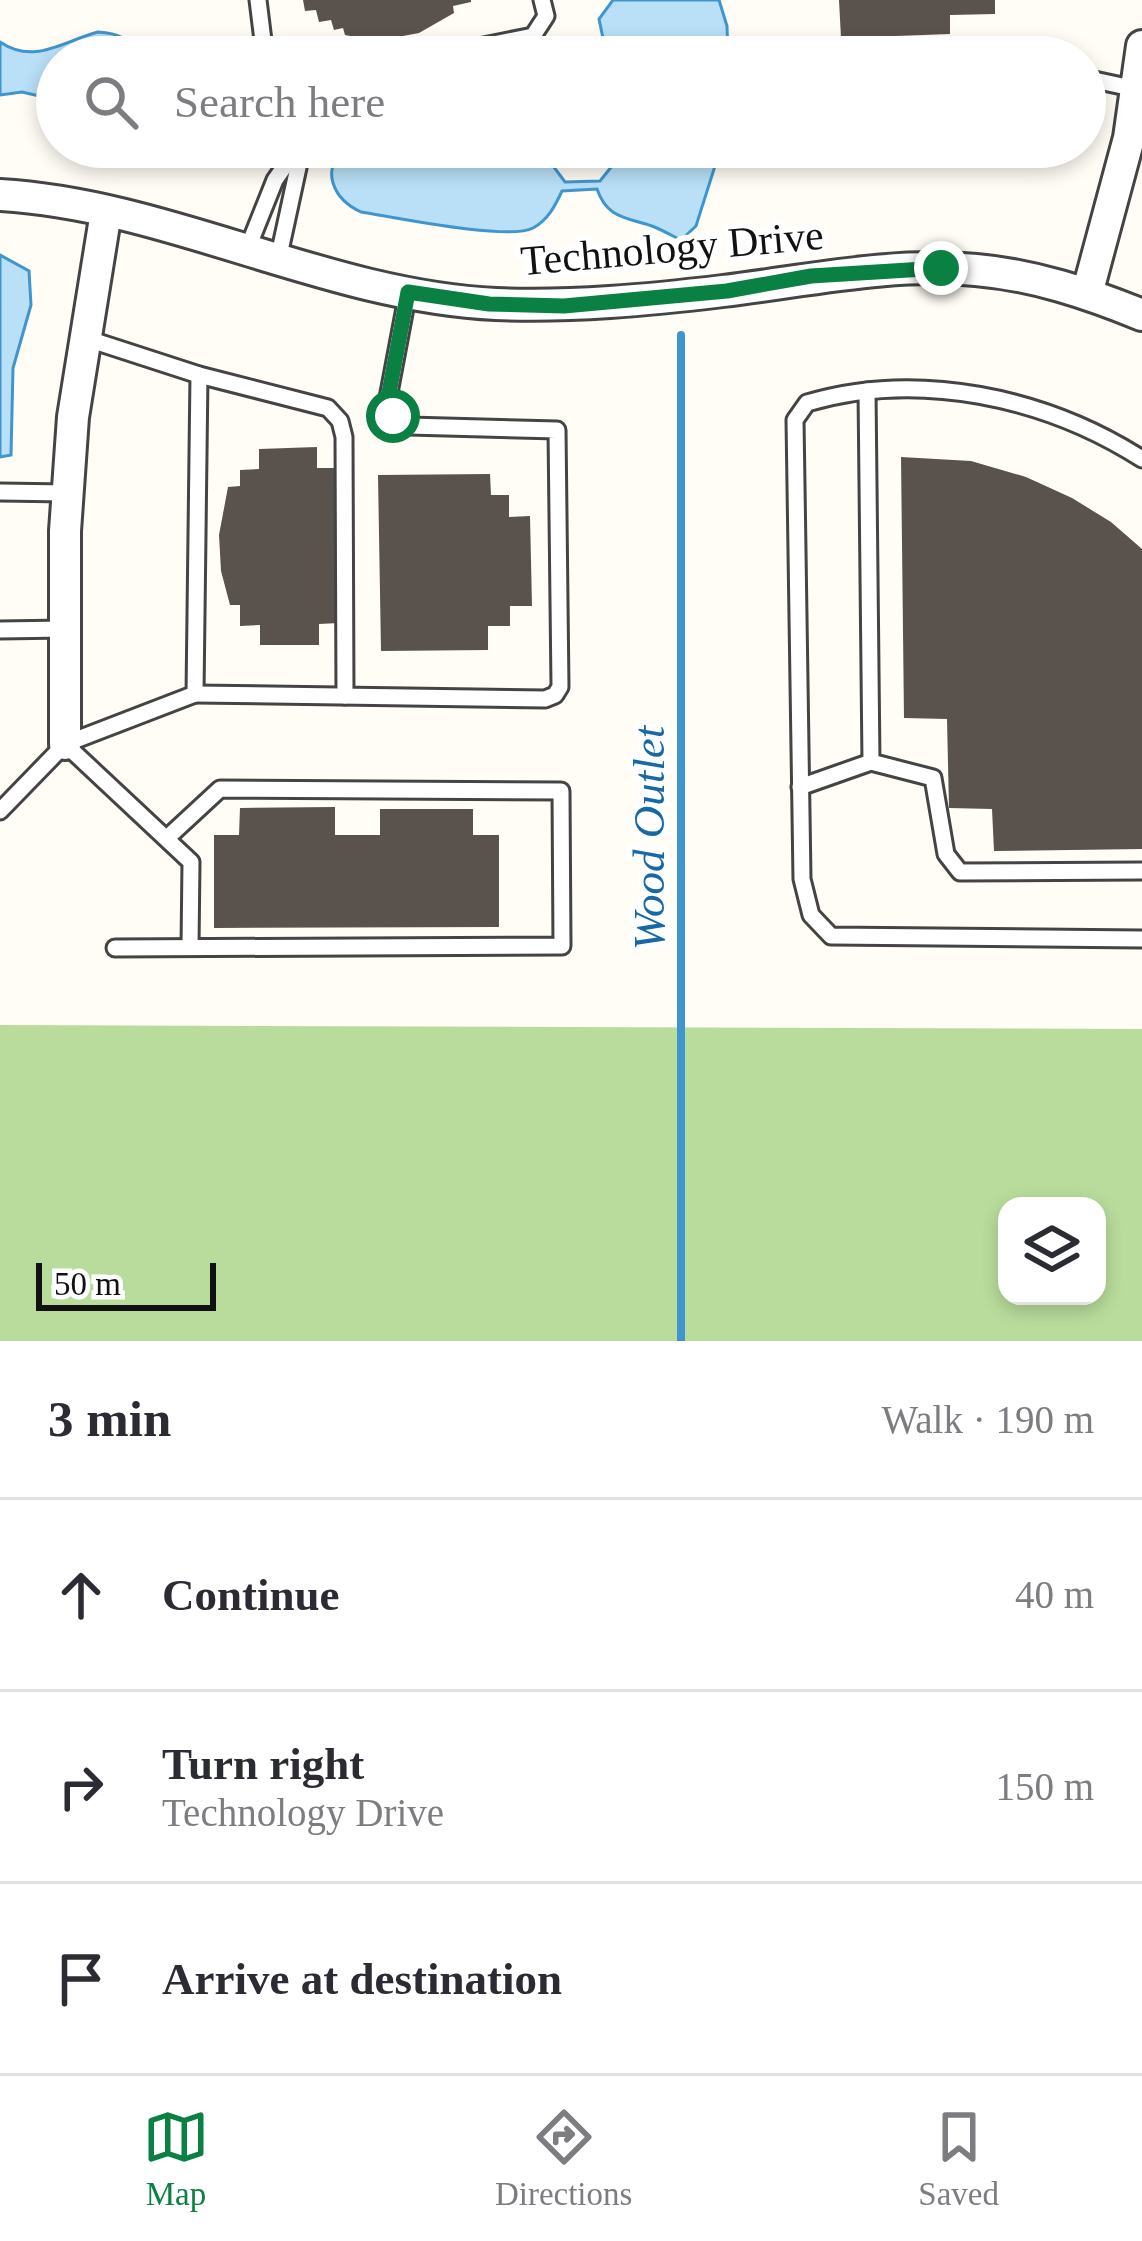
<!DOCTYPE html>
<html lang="en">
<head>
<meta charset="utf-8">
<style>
	body { margin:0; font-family:"Times New Roman",serif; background:#f2f2f3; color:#2b2b33 }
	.controls { position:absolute; right:36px; bottom:36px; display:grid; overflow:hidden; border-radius:24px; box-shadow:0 6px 18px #0003 }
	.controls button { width:108px; height:108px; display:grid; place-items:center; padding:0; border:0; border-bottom:3px solid #e1e1e2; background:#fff; color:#2b2b33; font:60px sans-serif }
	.scale { position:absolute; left:36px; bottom:30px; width:180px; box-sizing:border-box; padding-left:12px; border:6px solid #111; border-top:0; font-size:33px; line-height:42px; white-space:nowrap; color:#111; -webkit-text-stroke:9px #fff; paint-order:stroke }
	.stop { position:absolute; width:36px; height:36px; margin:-27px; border:9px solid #0b8043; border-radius:50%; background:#fff }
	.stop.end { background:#0b8043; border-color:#fff; box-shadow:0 3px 12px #0008 }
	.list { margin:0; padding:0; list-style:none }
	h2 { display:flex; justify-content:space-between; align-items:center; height:156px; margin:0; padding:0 48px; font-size:51px }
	h2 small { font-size:39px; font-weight:400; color:#7c7c81 }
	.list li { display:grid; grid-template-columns:78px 1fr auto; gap:36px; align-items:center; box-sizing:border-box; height:192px; padding:0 48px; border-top:3px solid #e1e1e2 }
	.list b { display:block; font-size:45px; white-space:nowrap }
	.list p { margin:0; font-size:39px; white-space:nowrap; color:#7c7c81 }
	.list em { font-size:39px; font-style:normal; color:#7c7c81 }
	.icon { flex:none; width:66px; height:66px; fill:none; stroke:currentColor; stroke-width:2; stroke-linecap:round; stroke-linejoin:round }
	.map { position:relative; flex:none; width:1142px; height:1341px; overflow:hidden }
	.search { position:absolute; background:#fff; box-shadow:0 6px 18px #0003; left:36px; right:36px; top:36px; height:132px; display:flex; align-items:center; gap:30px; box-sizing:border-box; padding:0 42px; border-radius:66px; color:#7c7c81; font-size:45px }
	.sheet { height:732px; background:#fff }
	nav { display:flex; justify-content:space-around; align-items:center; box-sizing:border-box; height:168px; border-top:3px solid #e1e1e2; background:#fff; font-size:33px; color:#7c7c81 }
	nav a { display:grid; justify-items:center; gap:6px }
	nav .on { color:#0b8043 }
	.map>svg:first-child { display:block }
	.forest { fill:#b9dc9c; fill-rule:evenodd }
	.water { fill:#b9e0f7; stroke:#3f96cf; stroke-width:3 }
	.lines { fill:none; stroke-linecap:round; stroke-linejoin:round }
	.stream { stroke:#3f96cf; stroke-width:8 }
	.building { fill:#5a524d }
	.service-casing { stroke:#444; stroke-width:21 }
	.minor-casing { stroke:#444; stroke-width:36 }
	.service { stroke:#fff; stroke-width:15 }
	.minor { stroke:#fff; stroke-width:30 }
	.route { stroke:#0b8043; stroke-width:15 }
	.labels { text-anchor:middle; stroke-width:12; stroke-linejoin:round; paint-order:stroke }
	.street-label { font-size:42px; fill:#111; stroke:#fff }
	.water-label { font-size:45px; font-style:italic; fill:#1768a6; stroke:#fff }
</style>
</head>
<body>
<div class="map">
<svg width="1142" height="1341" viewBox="0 0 1142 1341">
	<rect width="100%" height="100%" fill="#fffdf5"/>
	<!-- forest -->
	<path class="forest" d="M0 1025 1142 1029V1341H0ZM1007 1206H1097V1296H1007Z"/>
	<!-- water -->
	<g class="water">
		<path d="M613 0H719L727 26 728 57H607L599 19Z"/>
		<path d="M98 32C117 33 131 38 138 57H57V100L22 92 0 95V42C34 65 61 42 98 32Z"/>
		<path d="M345 147H539L565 182 600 181 612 166 616 147H721L696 226 681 240C671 235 662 230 652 226 625 217 607 218 597 189L562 191C555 206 548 220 533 228 509 241 393 217 361 212 333 199 320 170 345 147Z"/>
		<path d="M0 255 29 271 31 305 13 368 11 455 0 457Z"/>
	</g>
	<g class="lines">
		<!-- stream -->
		<path class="stream" d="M681 1341V335"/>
	</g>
	<!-- building -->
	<g class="building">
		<path d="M303 0H471V2L453 6 454 13 419 33 376 41 345 35 343 28 334 30 331 20 319 22 316 10 305 11Z"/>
		<path d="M839 0H995V14L950 15V34L841 38Z"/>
		<path d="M317 447V468H338L339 623 319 624V645H260V625L240 626V605H230L221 571 219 535 228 487 240 486V470L259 469V449Z"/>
		<path d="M901 457 971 461 1026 477 1072 498 1111 522 1142 549V849L994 851 992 809 949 808 947 719 904 718Z"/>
		<path d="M490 474 491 495H509V517L530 516 532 606H510V626H488V650L381 651 378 475Z"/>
		<path d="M335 807V835H380V809H473V835H499V927L214 928V835H239L240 808Z"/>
	</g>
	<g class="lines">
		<defs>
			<g id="service">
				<path d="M258 0 265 57"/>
				<path d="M429 57 533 36 546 16 542 0"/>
				<path d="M1085 78 1136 89"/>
				<path d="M247 250 275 180 298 147"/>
				<path d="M278 260 299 163V147"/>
				<path d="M85 338 199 375 328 408 340 421 344 437 345 696"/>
				<path d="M867 391 871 762 933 778 946 854 960 872 1142 871"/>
				<path d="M1142 459C1045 397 918 370 807 403L795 420 802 879 811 915 831 936 1142 939"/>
				<path d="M0 492 67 493"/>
				<path d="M0 630 65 629"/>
				<path d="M195 694 545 699 555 695 560 687 557 430 409 426 393 415 388 398 408 292"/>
				<path d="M65 744 191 862 190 947"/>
				<path d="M800 787 871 762"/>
				<path d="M0 811 65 744 195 694 199 375"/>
				<path d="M115 948 562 946 561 791 220 789 167 838"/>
			</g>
			<g id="minor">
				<path d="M0 195C170 205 326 296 496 304 572 307 648 300 723 291 807 281 891 262 976 270 1034 275 1088 293 1142 315"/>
				<path d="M1087 294 1129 138 1142 46"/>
				<path d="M65 744V531L73 417 106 212"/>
			</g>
		</defs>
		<!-- service casing -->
		<use href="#service" class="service-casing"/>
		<!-- minor casing -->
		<use href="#minor" class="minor-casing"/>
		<!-- service -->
		<use href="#service" class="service"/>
		<!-- minor -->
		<use href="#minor" class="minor"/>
	</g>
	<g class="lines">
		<!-- route -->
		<path class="route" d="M393 416 388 398 408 292 489 304 564 306 727 291 811 276 941 268"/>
	</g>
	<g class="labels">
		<!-- street labels -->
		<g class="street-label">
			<text transform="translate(672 247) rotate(-5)" y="15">Technology Drive</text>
		</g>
		<!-- water labels -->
		<g class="water-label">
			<text transform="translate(648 838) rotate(-90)" y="16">Wood Outlet</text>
		</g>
	</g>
</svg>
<div class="controls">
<button><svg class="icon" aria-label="layers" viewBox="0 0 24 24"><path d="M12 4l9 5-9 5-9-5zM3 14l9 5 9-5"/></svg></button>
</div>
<div class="scale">50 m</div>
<div class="stop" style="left:393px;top:416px"></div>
<div class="stop end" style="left:941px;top:268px"></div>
<div class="search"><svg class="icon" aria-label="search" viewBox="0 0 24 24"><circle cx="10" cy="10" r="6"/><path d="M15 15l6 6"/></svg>Search here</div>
</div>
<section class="sheet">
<h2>3 min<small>Walk · 190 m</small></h2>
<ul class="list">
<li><svg class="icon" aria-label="ahead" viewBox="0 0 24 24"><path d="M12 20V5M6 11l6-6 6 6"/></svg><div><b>Continue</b></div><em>40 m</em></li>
<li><svg class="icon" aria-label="right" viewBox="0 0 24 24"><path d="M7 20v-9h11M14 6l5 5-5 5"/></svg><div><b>Turn right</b><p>Technology Drive</p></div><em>150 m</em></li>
<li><svg class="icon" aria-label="arrive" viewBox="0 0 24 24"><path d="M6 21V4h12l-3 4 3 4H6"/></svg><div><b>Arrive at destination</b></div></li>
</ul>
</section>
<nav>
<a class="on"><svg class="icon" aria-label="map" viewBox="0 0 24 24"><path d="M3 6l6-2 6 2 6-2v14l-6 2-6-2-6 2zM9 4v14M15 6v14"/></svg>Map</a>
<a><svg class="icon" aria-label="directions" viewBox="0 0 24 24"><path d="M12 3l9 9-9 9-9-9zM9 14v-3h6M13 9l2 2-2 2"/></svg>Directions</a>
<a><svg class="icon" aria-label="saved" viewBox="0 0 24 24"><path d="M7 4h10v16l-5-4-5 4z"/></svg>Saved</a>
</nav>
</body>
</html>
